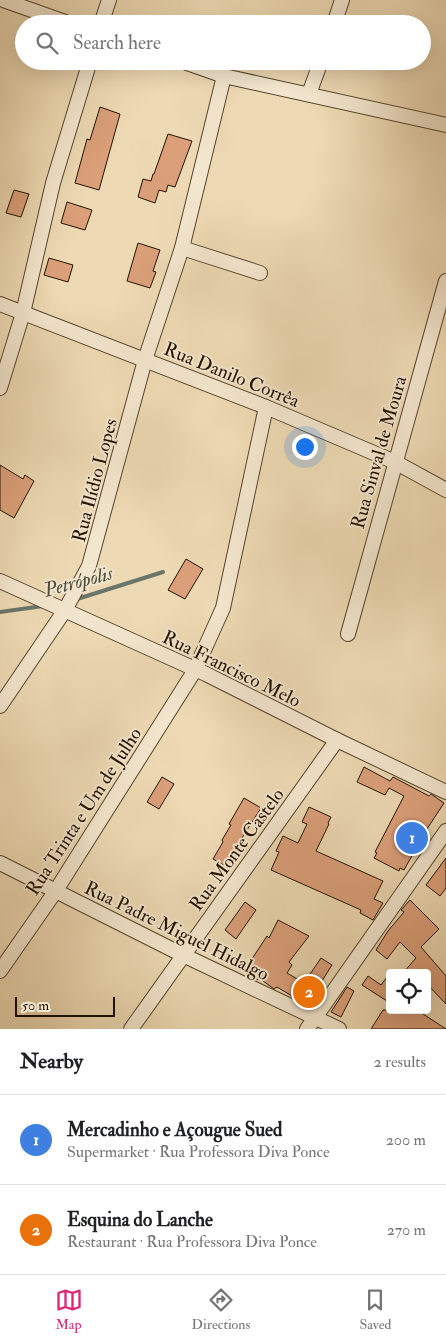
<!DOCTYPE html>
<html lang="en">
<head>
<meta charset="utf-8">
<style>
	body { margin:0; font-family:"IM FELL Double Pica",serif; background:#f6f6f6; color:#202124 }
	.controls { position:absolute; right:15px; bottom:15px; display:grid; overflow:hidden; border-radius:5px; box-shadow:0 5px 20px #0002 }
	.controls button { width:45px; height:45px; display:grid; place-items:center; padding:0; border:0; border-bottom:1px solid #e0e0e0; background:#fff; color:#202124; font:25px sans-serif }
	.scale { position:absolute; left:15px; bottom:12px; width:100px; box-sizing:border-box; padding-left:5px; border:2px solid #231200; border-top:0; font-size:14px; line-height:18px; white-space:nowrap; color:#231200; -webkit-text-stroke:4px #f3e6ce; paint-order:stroke }
	.you { position:absolute; left:304px; top:446px; width:18px; height:18px; margin:-12px; border:4px solid #fff; border-radius:50%; background:#1a73e8; box-shadow:0 0 0 8px #1a73e833 }
	.badge { display:grid; place-items:center; width:32px; height:32px; border-radius:50%; background:#db2777; color:#fff; font-size:16px; font-weight:700 }
	.pin { position:absolute; translate:-50% -50%; border:2px solid #fff; box-shadow:0 1px 5px #0006 }
	.list { margin:0; padding:0; list-style:none }
	h2 { display:flex; justify-content:space-between; align-items:center; height:65px; margin:0; padding:0 20px; font-size:21px }
	h2 small { font-size:16px; font-weight:400; color:#757577 }
	.list li { display:grid; grid-template-columns:32px 1fr auto; gap:15px; align-items:center; box-sizing:border-box; height:90px; padding:0 20px; border-top:1px solid #e0e0e0 }
	.list b { display:block; font-size:19px; white-space:nowrap }
	.list p { margin:0; font-size:16px; white-space:nowrap; color:#757577 }
	.list em { font-size:16px; font-style:normal; color:#757577 }
	.icon { flex:none; width:28px; height:28px; fill:none; stroke:currentColor; stroke-width:2; stroke-linecap:round; stroke-linejoin:round }
	.map { position:relative; flex:none; width:446px; height:1029px; overflow:hidden }
	.search { position:absolute; background:#fff; box-shadow:0 5px 20px #0002; left:15px; right:15px; top:15px; height:55px; display:flex; align-items:center; gap:12px; box-sizing:border-box; padding:0 18px; border-radius:28px; color:#757577; font-size:19px }
	.sheet { height:245px; background:#fff }
	nav { display:flex; justify-content:space-around; align-items:center; box-sizing:border-box; height:70px; border-top:1px solid #e0e0e0; background:#fff; font-size:14px; color:#757577 }
	nav a { display:grid; justify-items:center; gap:2px }
	nav .on { color:#db2777 }
	.map>svg:first-child { display:block }
	.lines { fill:none; stroke-linecap:round; stroke-linejoin:round }
	.stream { stroke:#6a766b; stroke-width:4 }
	.building { fill:#dba07a; stroke:#231200 }
	.street-casing { stroke:#56442d; stroke-width:16 }
	.street { stroke:#f3e6ce; stroke-width:14 }
	.labels { text-anchor:middle; stroke-width:4; stroke-linejoin:round; paint-order:stroke }
	.street-label { font-size:19px; fill:#231200; stroke:#f3e6ce }
	.water-label { font-size:20px; font-style:italic; fill:#4d4c3f; stroke:#f3e6ce }
</style>
</head>
<body>
<div class="map">
<svg width="446" height="1029" viewBox="0 0 446 1029">
	<rect width="100%" height="100%" fill="#edd9b3"/>
	<filter id="stains"><feTurbulence type="fractalNoise" baseFrequency=".004" numOctaves="4"/><feColorMatrix values="0 0 0 0 .2 0 0 0 0 .09 0 0 0 0 .02 0 0 0 .5 -.17"/></filter>
	<radialGradient id="worn" r=".72"><stop offset=".6" stop-color="#630" stop-opacity="0"/><stop offset="1" stop-color="#630" stop-opacity=".3"/></radialGradient>
	<g class="lines">
		<!-- stream -->
		<g class="stream">
			<path d="M74 600 163 572"/>
			<path d="M0 612 43 606"/>
		</g>
	</g>
	<!-- building -->
	<g class="building">
		<path d="M100 107 120 114 99 190 75 183 87 139 90 140Z"/>
		<path d="M168 134 192 141 175 187 168 185 166 192 159 190 155 203 138 197 143 179 151 181 153 174H154Z"/>
		<path d="M14 190 29 194 21 217 6 213Z"/>
		<path d="M67 202 92 210 85 230 61 223Z"/>
		<path d="M138 243 160 250 153 271 156 272 150 288 127 281Z"/>
		<path d="M49 258 73 265 68 282 44 275Z"/>
		<path d="M0 465 23 479 25 475 34 481 14 518 0 510Z"/>
		<path d="M186 559 203 569 185 599 168 590Z"/>
		<path d="M364 767 390 781 393 777 429 796 431 794 444 803 423 835 428 838 421 851 419 854 414 852 404 870 400 868 399 871 374 858 377 853 375 852 404 796 389 788 385 795 357 782Z"/>
		<path d="M162 777 174 784 159 809 147 802Z"/>
		<path d="M244 798 261 808 240 841 243 843 229 868 213 859 223 842 222 840 231 825 229 824Z"/>
		<path d="M309 807 331 817 328 823 329 824 316 851 383 881 374 899 383 903 373 920 360 913 361 910 271 870 279 852 276 851 283 836 298 843 307 824 302 822Z"/>
		<path d="M446 858V888L440 896 426 885Z"/>
		<path d="M410 900 439 929 421 947 446 976V1004L427 984V973H403L416 958 400 942 387 959 376 950 388 931 404 912 401 910Z"/>
		<path d="M245 902 256 910 236 939 225 930Z"/>
		<path d="M278 920 309 936 289 962 292 965 287 973 304 983 321 958 332 965 320 984 324 987 310 1004 295 991 292 996 277 987 274 989 259 978 258 980 244 971 267 936 269 938Z"/>
		<path d="M390 973V1003L362 985 368 976 381 985Z"/>
		<path d="M347 987 354 991 341 1017 331 1012Z"/>
		<path d="M383 1010H417L446 1029H371Z"/>
	</g>
	<g class="lines">
		<defs>
			<g id="street">
				<path d="M3 0 71 24"/>
				<path d="M101 24 109 0"/>
				<path d="M334 24 342 0"/>
				<path d="M181 61 224 76 446 125"/>
				<path d="M309 94 321 61"/>
				<path d="M182 248 260 273"/>
				<path d="M0 304 266 407 395 462 446 490"/>
				<path d="M0 388 23 313 53 183 90 61"/>
				<path d="M0 581 206 674 337 740 446 792"/>
				<path d="M348 634 446 281"/>
				<path d="M0 706 65 610 89 566 145 360 182 248 224 76"/>
				<path d="M0 863 183 955 339 1029"/>
				<path d="M0 971 55 892 195 670 223 608 266 407"/>
				<path d="M131 1029 337 740"/>
				<path d="M307 1029 446 831"/>
			</g>
		</defs>
		<!-- street casing -->
		<use href="#street" class="street-casing"/>
		<!-- street -->
		<use href="#street" class="street"/>
	</g>
	<g class="labels">
		<!-- street labels -->
		<g class="street-label">
			<text transform="translate(232 374) rotate(22)" y="7">Rua Danilo Corrêa</text>
			<text transform="translate(378 452) rotate(-74)" y="7">Rua Sinval de Moura</text>
			<text transform="translate(94 480) rotate(-75)" y="7">Rua Ilídio Lopes</text>
			<text transform="translate(232 668) rotate(26)" y="7">Rua Francisco Melo</text>
			<text transform="translate(83 811) rotate(-57)" y="7">Rua Trinta e Um de Julho</text>
			<text transform="translate(236 849) rotate(-54)" y="7">Rua Monte Castelo</text>
			<text transform="translate(177 930) rotate(26)" y="7">Rua Padre Miguel Hidalgo</text>
		</g>
		<!-- water labels -->
		<g class="water-label">
			<text transform="translate(78 581) rotate(-15)" y="7">Petrópolis</text>
		</g>
	</g>
	<rect width="100%" height="100%" filter="url(#stains)"/>
	<rect width="100%" height="100%" fill="url(#worn)"/>
</svg>
<div class="controls">
<button><svg class="icon" aria-label="locate" viewBox="0 0 24 24"><circle cx="12" cy="12" r="6"/><path d="M12 2v4M12 18v4M2 12h4M18 12h4"/></svg></button>
</div>
<div class="scale">50 m</div>
<div class="you"></div>
<div class="pin badge" style="left:412px;top:838px;background:#3f7fe0">1</div>
<div class="pin badge" style="left:309px;top:992px;background:#e8710a">2</div>
<div class="search"><svg class="icon" aria-label="search" viewBox="0 0 24 24"><circle cx="10" cy="10" r="6"/><path d="M15 15l6 6"/></svg>Search here</div>
</div>
<section class="sheet">
<h2>Nearby<small>2 results</small></h2>
<ul class="list">
<li><span class="badge" style="background:#3f7fe0">1</span><div><b>Mercadinho e Açougue Sued</b><p>Supermarket · Rua Professora Diva Ponce</p></div><em>200 m</em></li>
<li><span class="badge" style="background:#e8710a">2</span><div><b>Esquina do Lanche</b><p>Restaurant · Rua Professora Diva Ponce</p></div><em>270 m</em></li>
</ul>
</section>
<nav>
<a class="on"><svg class="icon" aria-label="map" viewBox="0 0 24 24"><path d="M3 6l6-2 6 2 6-2v14l-6 2-6-2-6 2zM9 4v14M15 6v14"/></svg>Map</a>
<a><svg class="icon" aria-label="directions" viewBox="0 0 24 24"><path d="M12 3l9 9-9 9-9-9zM9 14v-3h6M13 9l2 2-2 2"/></svg>Directions</a>
<a><svg class="icon" aria-label="saved" viewBox="0 0 24 24"><path d="M7 4h10v16l-5-4-5 4z"/></svg>Saved</a>
</nav>
</body>
</html>
